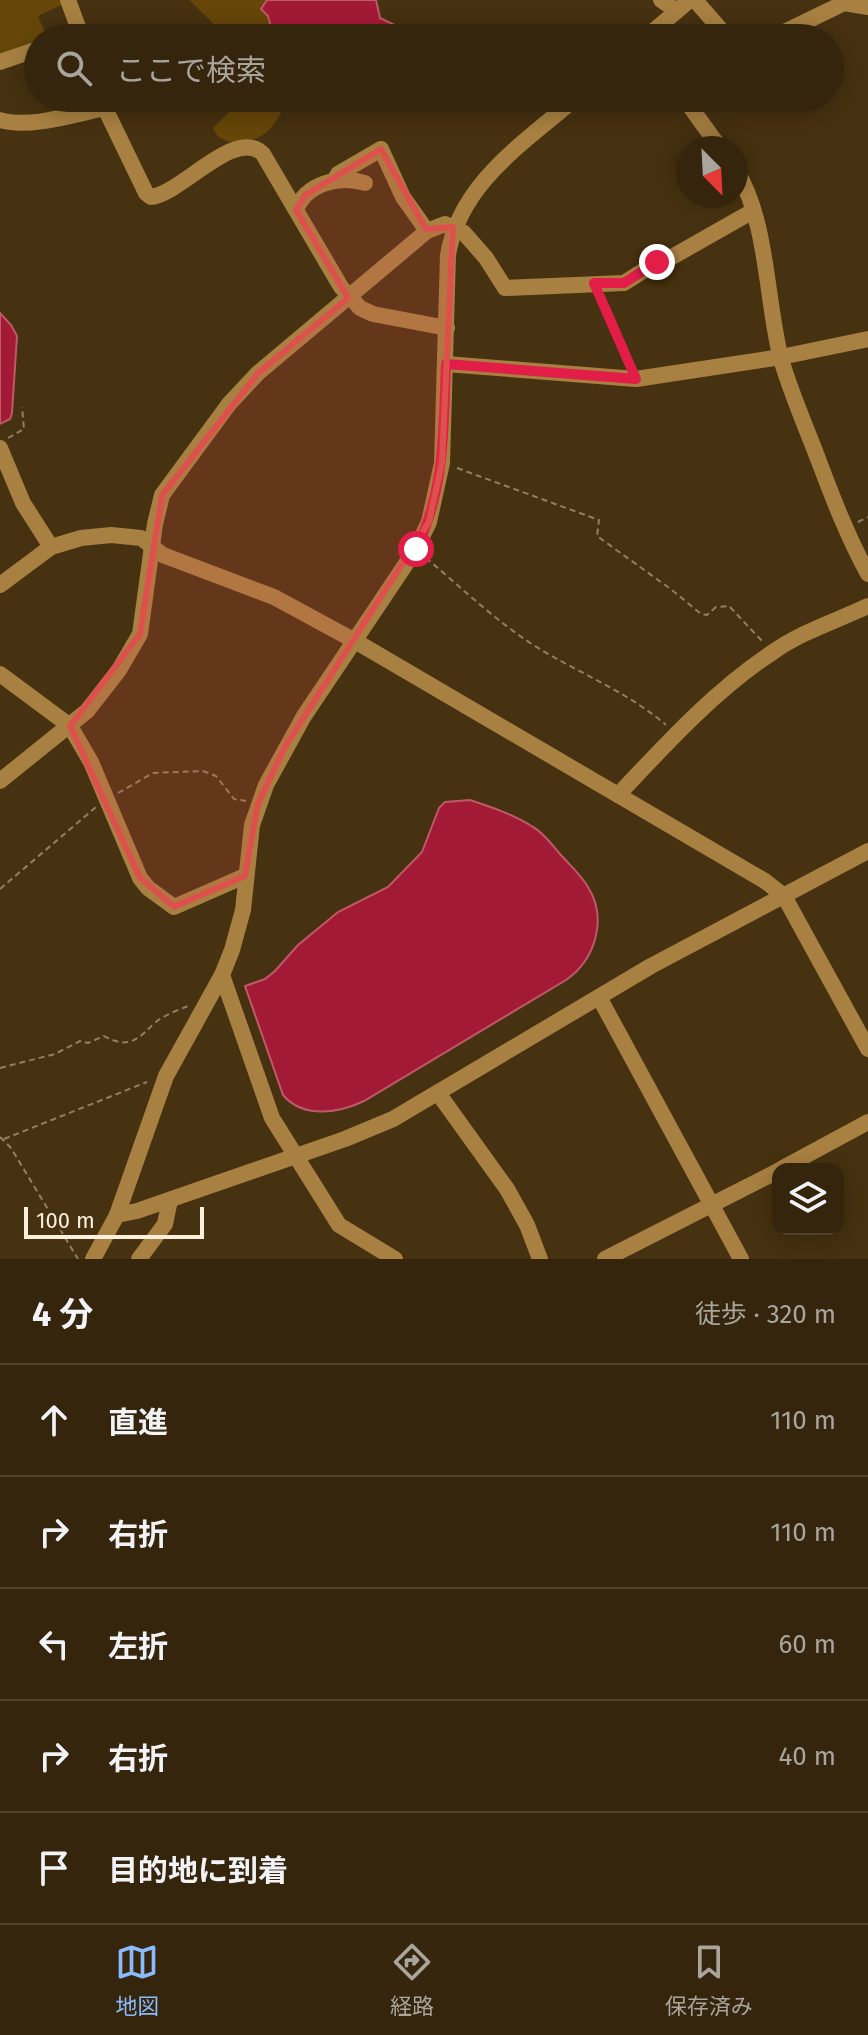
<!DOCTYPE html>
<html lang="ja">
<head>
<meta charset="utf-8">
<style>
	body { margin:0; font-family:"Fira Sans","Noto Sans JP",sans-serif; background:#3c2d15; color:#f1f3f6 }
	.controls { position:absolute; right:24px; bottom:24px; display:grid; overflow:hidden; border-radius:16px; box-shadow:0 4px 20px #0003 }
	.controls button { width:72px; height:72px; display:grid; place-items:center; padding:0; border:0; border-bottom:2px solid #4e422d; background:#34250c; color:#f1f3f6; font:40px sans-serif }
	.compass { position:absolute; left:676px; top:136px; width:72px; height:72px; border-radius:50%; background:#34250c; box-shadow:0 4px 20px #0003; rotate:156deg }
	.scale { position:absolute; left:24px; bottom:20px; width:180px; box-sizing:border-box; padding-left:8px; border:4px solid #fdf0de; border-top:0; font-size:22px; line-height:28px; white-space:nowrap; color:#fdf0de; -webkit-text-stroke:6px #463110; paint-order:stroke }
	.stop { position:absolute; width:24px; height:24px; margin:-18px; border:6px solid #e11d48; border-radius:50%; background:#fff }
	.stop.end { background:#e11d48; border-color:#fff; box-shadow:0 2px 8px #0008 }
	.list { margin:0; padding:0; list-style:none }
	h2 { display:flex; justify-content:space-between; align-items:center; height:104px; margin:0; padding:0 32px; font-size:34px }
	h2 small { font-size:26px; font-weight:400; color:#a9a59d }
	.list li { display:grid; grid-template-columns:52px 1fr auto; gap:24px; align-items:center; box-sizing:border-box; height:112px; padding:0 32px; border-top:2px solid #4e422d }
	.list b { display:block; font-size:30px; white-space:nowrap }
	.list em { font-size:26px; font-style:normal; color:#a9a59d }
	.icon { flex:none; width:44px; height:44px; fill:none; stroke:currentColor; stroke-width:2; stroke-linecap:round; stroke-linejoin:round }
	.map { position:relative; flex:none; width:868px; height:1259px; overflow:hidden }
	.search { position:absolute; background:#34250c; box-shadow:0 4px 20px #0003; left:24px; right:24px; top:24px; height:88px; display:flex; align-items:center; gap:20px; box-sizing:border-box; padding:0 28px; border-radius:44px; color:#a9a59d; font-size:30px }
	.sheet { height:664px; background:#34250c }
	nav { display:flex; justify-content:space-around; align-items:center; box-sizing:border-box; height:112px; border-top:2px solid #4e422d; background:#34250c; font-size:22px; color:#a9a59d }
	nav a { display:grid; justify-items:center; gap:4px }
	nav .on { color:#8abafc }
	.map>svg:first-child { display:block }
	.green { fill:#664609 }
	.water { fill:#a31a36; stroke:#be5a68; stroke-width:2 }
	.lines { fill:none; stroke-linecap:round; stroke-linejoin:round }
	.path { stroke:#918065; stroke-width:2; stroke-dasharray:6 4; stroke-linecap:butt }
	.minor { stroke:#a88042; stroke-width:16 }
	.route { stroke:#e11d48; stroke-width:10 }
	.marked { fill:#de504c; fill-opacity:0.2; stroke:#de504c; stroke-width:6; stroke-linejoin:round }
</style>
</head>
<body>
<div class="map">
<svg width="868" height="1259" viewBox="0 0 868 1259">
	<rect width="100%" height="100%" fill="#463110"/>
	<!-- green -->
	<g class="green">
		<path d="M0 0H63L64 4 38 16 48 38H38V44L0 56Z"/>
		<path d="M189 0H267L261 9 268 16 274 38H217L212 22Z"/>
		<path d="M238 98H286C284 108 276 124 268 131 254 144 220 149 213 128L230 111Z"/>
	</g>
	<!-- water -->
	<g class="water">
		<path d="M267 0H376L380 18 407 31 419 28 435 38H274L268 16 261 9Z"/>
		<path d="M0 313 11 325 17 336 12 413 10 419 0 424Z"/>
		<path d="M470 800C491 807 515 815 533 827 544 833 552 845 560 854 569 864 581 875 588 887 608 919 595 960 566 980L364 1101C339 1113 303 1119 283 1095L245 986 265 979 275 971 298 945 338 912 388 887 422 852 439 808 445 802Z"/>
	</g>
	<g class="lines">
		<!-- path -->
		<g class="path">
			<path d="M601 300 629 363"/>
			<path d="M8 438 24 429 22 407"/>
			<path d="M457 468 599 520 597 536 672 590 701 614 707 615 716 607 729 606 763 642"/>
			<path d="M858 522 868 517"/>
			<path d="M426 558C463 589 501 626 543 651 584 675 630 694 666 725"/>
			<path d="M118 793 153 773 203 771 216 776 234 799 246 801"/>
			<path d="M0 889 96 807"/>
			<path d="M0 1068 55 1054 80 1041 88 1043 104 1036C131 1051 139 1037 157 1021 165 1015 178 1010 188 1006"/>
			<path d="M0 1137 11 1148 78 1259"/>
			<path d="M4 1139 147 1082"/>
		</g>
		<!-- minor -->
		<g class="minor">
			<path d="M68 0 82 38"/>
			<path d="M661 0 677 11"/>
			<path d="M695 0 728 38"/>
			<path d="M841 0 844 3 868 7"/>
			<path d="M645 38 690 0"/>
			<path d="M772 38 844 3"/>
			<path d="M0 62 38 49"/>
			<path d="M100 98 146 193 151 197C181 194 236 126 263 154L341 287 360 308 373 314 447 328"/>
			<path d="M684 98 720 148"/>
			<path d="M0 120C28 129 76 114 105 108"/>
			<path d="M736 170C768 221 766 301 781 359 790 390 803 420 815 451 831 493 846 534 868 574"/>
			<path d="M334 181 338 174 381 149 403 197 427 231"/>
			<path d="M296 210C306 183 340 175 365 183"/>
			<path d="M446 364 636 379 781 357 868 339"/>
			<path d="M0 448 23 503 51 547"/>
			<path d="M0 585 51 547 81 538 111 535 141 538 163 555 274 597 355 641 765 881 784 896 868 1049"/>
			<path d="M0 674 70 726 91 762 140 878 148 888 174 907 245 876"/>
			<path d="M0 781 87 711 119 670 140 634 155 524 162 495 229 404 258 373 427 231 445 224 464 233 486 258 505 288 624 283 657 262 672 257 753 211"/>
			<path d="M618 795C666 744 715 690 773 652 801 632 836 621 868 606"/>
			<path d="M222 975 272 1118 339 1225 395 1259"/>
			<path d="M599 997 741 1259"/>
			<path d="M438 1093 507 1189 527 1225 540 1259"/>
			<path d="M781 1169 868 1122"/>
			<path d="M117 1215 137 1211 345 1139 393 1119 651 966 868 851"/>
			<path d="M93 1259 117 1215 166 1076 222 975 232 950 243 910 252 825 266 785 304 716 416 549 429 522 442 463 448 255C460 183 524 143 576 98"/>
			<path d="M139 1259 165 1224 170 1200"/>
			<path d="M605 1259 778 1171"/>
		</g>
	</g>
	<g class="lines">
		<!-- route -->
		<path class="route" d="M416 549C446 488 443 430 446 364L636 379 594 283H624L657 262"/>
	</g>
	<!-- marked area -->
	<path class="marked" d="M381 149 426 229 453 227 442 463 429 522 285 747 258 804 245 876 174 907 140 878 70 726 140 634 162 495 258 373 348 298 296 210 305 195Z"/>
</svg>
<div class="controls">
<button><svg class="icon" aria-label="layers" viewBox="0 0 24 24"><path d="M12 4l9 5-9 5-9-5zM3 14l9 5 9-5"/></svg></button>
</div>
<svg class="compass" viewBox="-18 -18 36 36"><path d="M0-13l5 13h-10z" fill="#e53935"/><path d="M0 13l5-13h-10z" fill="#a9a59d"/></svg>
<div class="scale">100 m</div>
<div class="stop" style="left:416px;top:549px"></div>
<div class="stop end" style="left:657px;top:262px"></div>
<div class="search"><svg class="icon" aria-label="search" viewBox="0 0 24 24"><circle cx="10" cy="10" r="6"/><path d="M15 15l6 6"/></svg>ここで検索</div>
</div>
<section class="sheet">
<h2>4 分<small>徒歩 · 320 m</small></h2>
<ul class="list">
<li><svg class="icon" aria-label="ahead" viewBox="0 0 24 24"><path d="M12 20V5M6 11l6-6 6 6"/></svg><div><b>直進</b></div><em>110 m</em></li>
<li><svg class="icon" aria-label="right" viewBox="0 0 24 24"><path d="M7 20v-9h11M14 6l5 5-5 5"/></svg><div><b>右折</b></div><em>110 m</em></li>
<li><svg class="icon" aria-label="left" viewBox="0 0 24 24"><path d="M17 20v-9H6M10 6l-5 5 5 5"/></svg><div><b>左折</b></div><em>60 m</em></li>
<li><svg class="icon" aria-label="right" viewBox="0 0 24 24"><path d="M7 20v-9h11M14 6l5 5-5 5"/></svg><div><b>右折</b></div><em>40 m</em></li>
<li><svg class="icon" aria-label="arrive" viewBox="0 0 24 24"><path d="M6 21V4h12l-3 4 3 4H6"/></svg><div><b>目的地に到着</b></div></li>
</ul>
</section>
<nav>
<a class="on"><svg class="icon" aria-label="map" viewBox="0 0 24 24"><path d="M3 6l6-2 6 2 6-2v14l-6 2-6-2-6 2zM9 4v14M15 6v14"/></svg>地図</a>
<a><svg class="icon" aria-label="directions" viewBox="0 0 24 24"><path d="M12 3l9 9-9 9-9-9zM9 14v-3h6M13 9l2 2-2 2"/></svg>経路</a>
<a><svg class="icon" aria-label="saved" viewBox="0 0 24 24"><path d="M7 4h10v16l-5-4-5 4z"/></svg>保存済み</a>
</nav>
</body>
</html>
